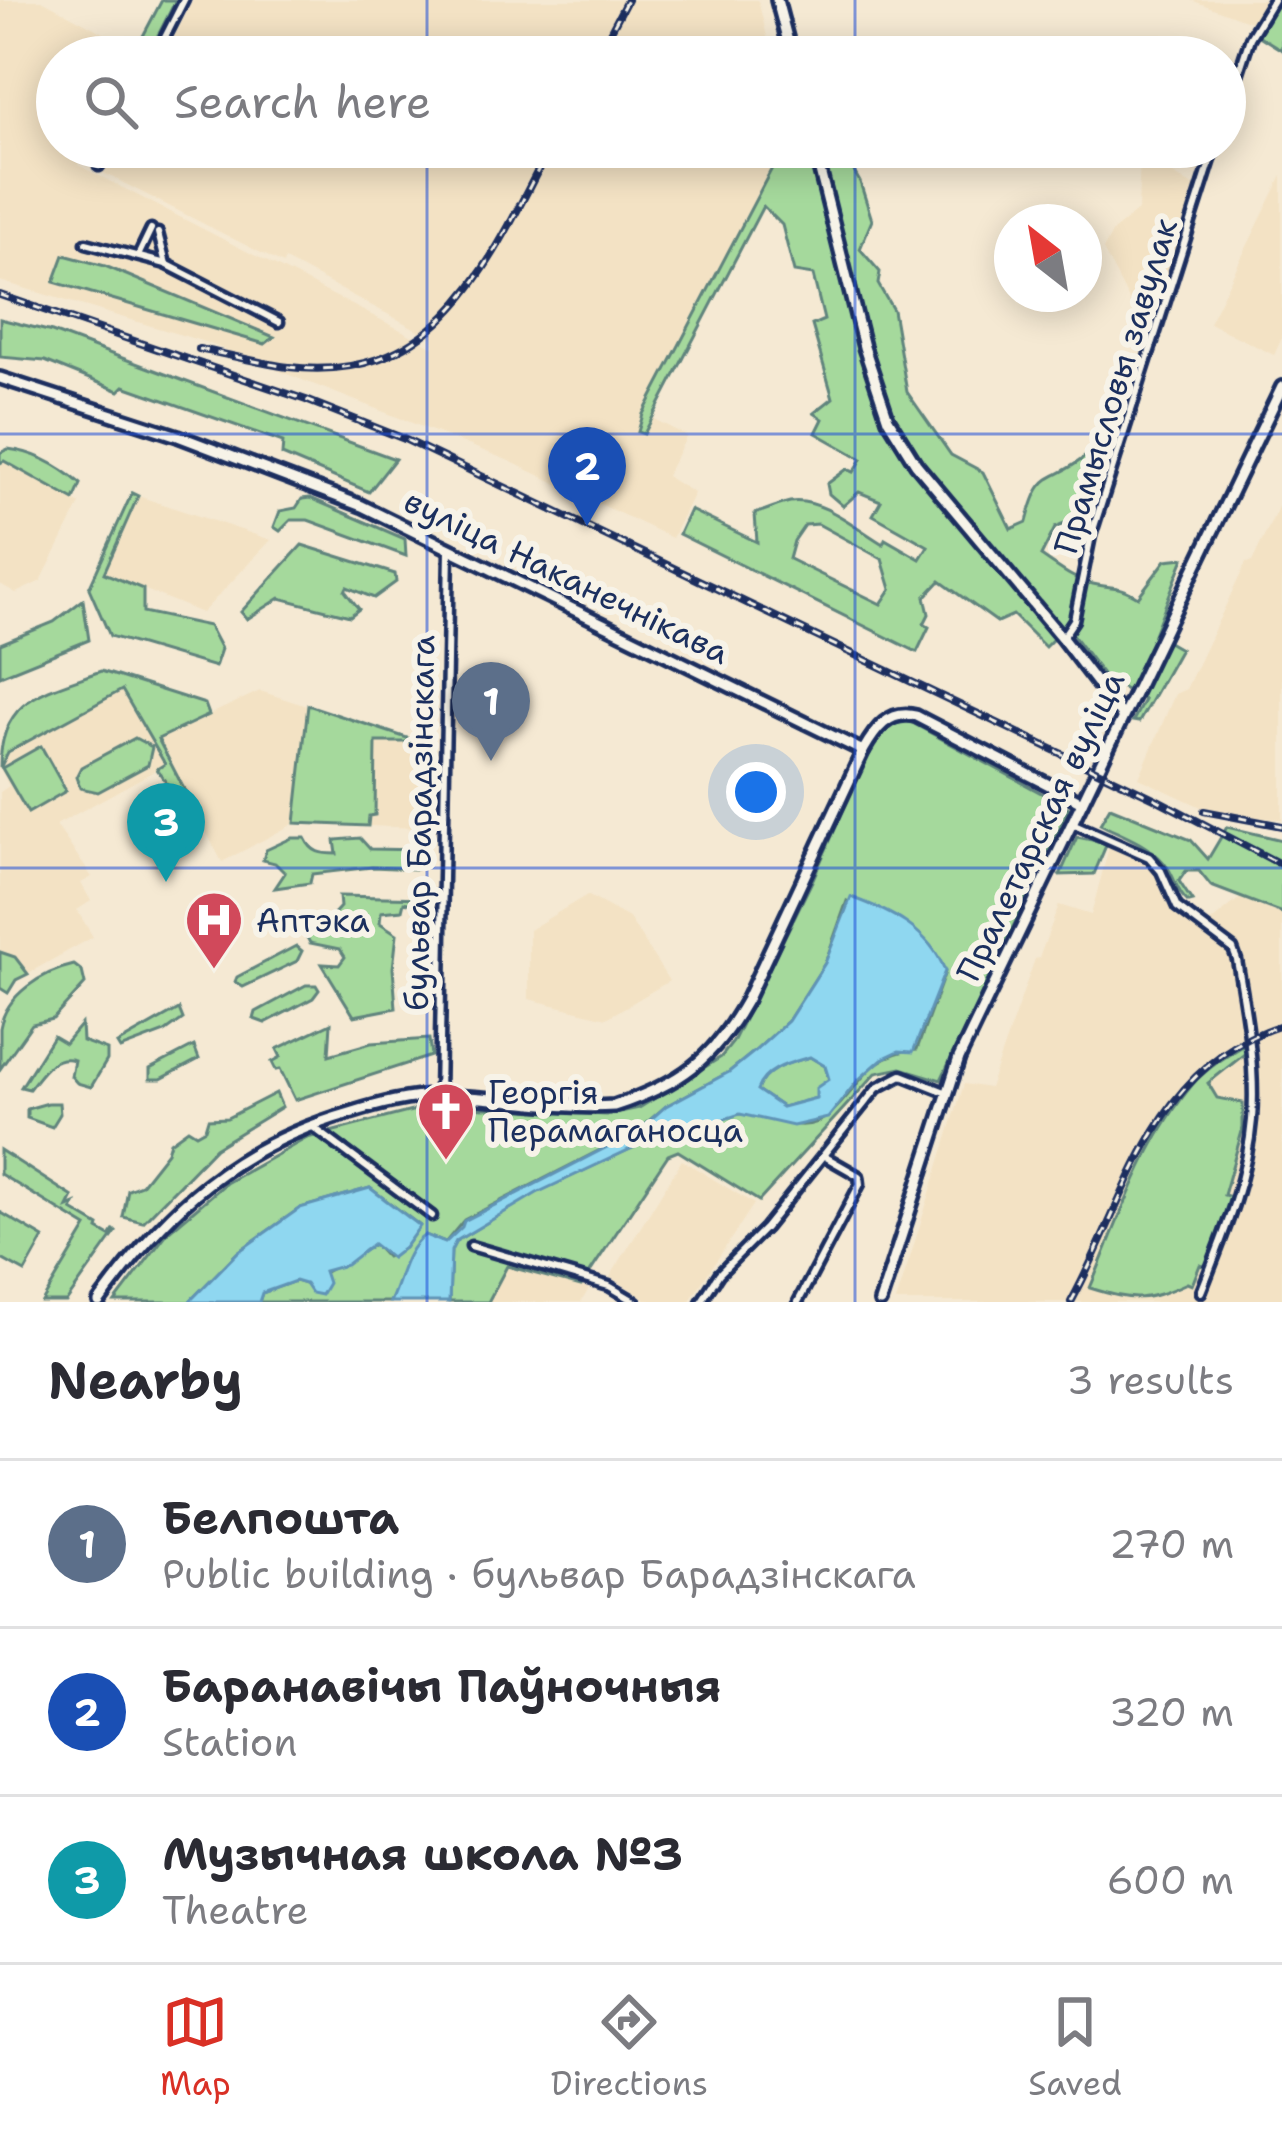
<!DOCTYPE html>
<html lang="en">
<head>
<meta charset="utf-8">
<style>
	body { margin:0; font-family:"Shantell Sans",sans-serif; background:#f7f7f7; color:#2b2b33 }
	.compass { position:absolute; left:994px; top:204px; width:108px; height:108px; border-radius:50%; background:#fff; box-shadow:0 6px 30px #0003; rotate:329deg }
	.you { position:absolute; left:756px; top:792px; width:42px; height:42px; margin:-30px; border:9px solid #fff; border-radius:50%; background:#1a73e8; box-shadow:0 0 0 18px #1a73e833 }
	.badge { display:grid; place-items:center; width:78px; height:78px; border-radius:50%; background:#d93025; color:#fff; font-size:39px; font-weight:700 }
	.pin { position:absolute; translate:-50% -99px; filter:drop-shadow(0 3px 6px #0008) }
	.pin::after { content:''; position:absolute; top:63px; width:42px; height:36px; background:inherit; clip-path:polygon(0 0,100% 0,50% 100%) }
	.list { margin:0; padding:0; list-style:none }
	h2 { display:flex; justify-content:space-between; align-items:center; height:156px; margin:0; padding:0 48px; font-size:51px }
	h2 small { font-size:39px; font-weight:400; color:#7c7c81 }
	.list li { display:grid; grid-template-columns:78px 1fr auto; gap:36px; align-items:center; box-sizing:border-box; height:168px; padding:0 48px; border-top:3px solid #e1e1e2 }
	.list b { display:block; font-size:45px; white-space:nowrap }
	.list p { margin:0; font-size:39px; white-space:nowrap; color:#7c7c81 }
	.list em { font-size:39px; font-style:normal; color:#7c7c81 }
	.icon { flex:none; width:66px; height:66px; fill:none; stroke:currentColor; stroke-width:2; stroke-linecap:round; stroke-linejoin:round }
	.map { position:relative; flex:none; width:1282px; height:1302px; overflow:hidden }
	.search { position:absolute; background:#fff; box-shadow:0 6px 30px #0003; left:36px; right:36px; top:36px; height:132px; display:flex; align-items:center; gap:30px; box-sizing:border-box; padding:0 42px; border-radius:66px; color:#7c7c81; font-size:45px }
	.sheet { height:660px; background:#fff }
	nav { display:flex; justify-content:space-around; align-items:center; box-sizing:border-box; height:168px; border-top:3px solid #e1e1e2; background:#fff; font-size:33px; color:#7c7c81 }
	nav a { display:grid; justify-items:center; gap:6px }
	nav .on { color:#d93025 }
	.map>svg:first-child { display:block }
	.built { fill:#f3e2c4 }
	.green { fill:#a5d99c; stroke:#60847d; stroke-width:3; fill-rule:evenodd }
	.water { fill:#8fd7f0; stroke:#6194b6; stroke-width:3; fill-rule:evenodd }
	.lines { fill:none; stroke-linecap:round; stroke-linejoin:round }
	.street-casing { stroke:#1b2f5e; stroke-width:15 }
	.secondary-casing { stroke:#1b2f5e; stroke-width:18 }
	.street { stroke:#f7f3e8; stroke-width:6 }
	.secondary { stroke:#f7f3e8; stroke-width:9 }
	.rail-casing { stroke:#1b2f5e; stroke-width:8 }
	.rail { stroke:#f7f3e8; stroke-width:3; stroke-dasharray:9; stroke-linecap:butt }
	.grid { fill:none; stroke:#1d4ed8; stroke-width:3; stroke-opacity:0.55 }
	.labels { text-anchor:middle; stroke-width:12; stroke-linejoin:round; paint-order:stroke }
	.street-label { font-size:33px; fill:#1b2f5e; stroke:#f7f3e8 }
	.poi-label { font-size:33px; fill:#1b2f5e; stroke:#f7f3e8; text-anchor:start }
</style>
</head>
<body>
<div class="map">
<svg width="1282" height="1302" viewBox="0 0 1282 1302">
	<rect width="100%" height="100%" fill="#f5e9d3"/>
	<filter id="ink" filterUnits="userSpaceOnUse"><feTurbulence type="fractalNoise" baseFrequency=".00833" numOctaves="2"/><feDisplacementMap in="SourceGraphic" scale="24" xChannelSelector="R" yChannelSelector="G"/><feConvolveMatrix kernelMatrix="1 2 1 2 8 2 1 2 1" color-interpolation-filters="sRGB"/></filter>
	<g filter="url(#ink)">
		<!-- built -->
		<g class="built">
			<path d="M0 0H42L133 49 129 57H57V147H86L78 165 434 347 433 338 285 260 283 264 102 172 115 147H785L644 414 687 436 666 476 694 493 672 538 507 460 205 342 0 281Z"/>
			<path d="M193 0H758L772 57H164Z"/>
			<path d="M1191 0H1269L1256 24Z"/>
			<path d="M1140 154 1198 189 1153 339 1147 335 1103 250 1113 231 1138 211Z"/>
			<path d="M1282 176V338L1274 355 1209 323Z"/>
			<path d="M4 461 80 504 41 581 16 593 0 584V463Z"/>
			<path d="M138 496 271 540 202 613 104 573Z"/>
			<path d="M1282 499V819L1250 818 1201 807 1139 778 1175 694 1186 689 1246 563 1252 562Z"/>
			<path d="M122 690 165 765 56 825 92 877 81 883 91 901 77 910 93 937 16 980 0 969V792L9 786 0 768 8 752Z"/>
			<path d="M260 691 419 742V828L295 823 222 862 157 739Z"/>
			<path d="M1112 836 1148 851 1163 868 1180 906 1208 924 1240 898 1282 910V1302H896L964 1084 989 1088 1035 959 1039 958 1059 905 1091 915Z"/>
			<path d="M587 895 629 918 669 981 607 1018 529 999V930Z"/>
			<path d="M682 1160 754 1204 689 1302H651L610 1277Z"/>
			<path d="M506 1266 574 1283 589 1289 581 1302H488Z"/>
		</g>
		<!-- green -->
		<g class="green">
			<path d="M162 0H176L147 57H132Z"/>
			<path d="M1276 0H1282V50L1256 34Z"/>
			<path d="M777 147H840L860 182 872 220 860 249 880 272 878 284 893 310 907 392 951 455 983 472 1011 529 1027 522C1041 466 1049 486 1086 456L1105 466 1088 514 1055 528 1041 556C1058 567 1073 580 1093 584 1114 589 1117 584 1138 597L1166 560 1184 558 1154 634 1180 649 1139 722 1133 721 1144 700 1105 678 1066 626 1045 647 1013 615 997 622 940 581 925 597 929 614 924 624 929 627 917 652 679 534 690 510 757 542 755 514C763 511 785 503 790 502 821 497 856 528 883 544L885 539 920 559 928 546 873 515 881 501 859 492 843 506 829 494 827 484 847 469 854 472 862 459 816 433 823 419 814 413 833 398 812 325 824 320 813 275 794 272 782 225 763 206 644 434 638 432 643 414 780 153ZM818 524 882 559 891 589 881 604 789 559 794 541 805 525Z"/>
			<path d="M64 255 105 266 274 337 265 344 54 282Z"/>
			<path d="M0 319 52 332 395 459 369 492 282 455 283 442 124 386 119 391 45 361 0 357Z"/>
			<path d="M8 449C35 452 61 467 81 484L74 500 4 461 0 463V453Z"/>
			<path d="M132 493 138 496 104 573 143 589V612L209 626 221 649 215 667 110 636 89 588Z"/>
			<path d="M310 498 405 539 406 556 308 520H291L280 531 274 527 280 511 296 508 302 499Z"/>
			<path d="M302 545 395 574 396 582 374 598 347 587 345 591 359 609 350 616 280 598 247 619 241 612Z"/>
			<path d="M83 600 89 640 0 676V644L54 622Z"/>
			<path d="M101 671 205 704 209 715 158 739 198 816 195 819 187 814 157 769 165 764 122 690 8 752 0 768C0 698 43 692 101 671Z"/>
			<path d="M308 705 419 742H376L375 815 369 816 368 826 295 823Z"/>
			<path d="M905 719 1069 808 941 1080 901 1068 876 1073 759 1201 678 1151 668 1155 581 1286 507 1266 488 1302H449L451 1250 456 1241 536 1193 643 1143 659 1127C699 1136 705 1116 740 1114 770 1113 802 1140 830 1114 863 1085 865 1055 917 1049L945 972C932 934 881 919 847 901L825 963 788 1021 755 1051 729 1072 666 1106 637 1131 464 1220 445 1243 425 1235 390 1302H259L262 1293 295 1281 305 1284C328 1268 351 1261 374 1244L386 1257 404 1248 419 1225 370 1188 300 1208 238 1252 189 1302H115L168 1232 226 1183 307 1138 435 1105 606 1115 639 1108 721 1057 733 1042 812 881 874 741 885 728Z"/>
			<path d="M135 738 152 747 148 765 98 792 80 788 76 777 81 767Z"/>
			<path d="M41 746 66 791 28 813 2 768Z"/>
			<path d="M1110 807 1191 840 1208 859 1227 827 1282 840V913L1211 886 1199 871H1186L1179 881 1192 901 1188 902C1176 891 1176 880 1168 868 1153 845 1123 836 1100 824Z"/>
			<path d="M1077 837 1107 843 1094 874 1060 875Z"/>
			<path d="M292 838H305C312 853 321 854 337 854L335 840 360 838 370 849 423 850 425 857 416 869 372 867 312 874 310 883 275 888 285 873 275 863 263 860 266 850Z"/>
			<path d="M339 896 427 898 426 907 404 902 402 910 381 912 380 923 397 934 393 968 396 1008 354 1016 322 964 339 965 345 957 340 949 310 943 302 928 288 922V919L308 915 329 919 340 907Z"/>
			<path d="M296 946 302 951 297 961 243 987 235 982 237 977Z"/>
			<path d="M0 952 15 957 28 974 16 980 8 993 0 988Z"/>
			<path d="M74 965 82 971 85 984 53 1019 32 1024 0 1069C0 1056 0 1041 0 1028 6 994 43 972 74 965Z"/>
			<path d="M306 985H316L319 990 313 998 265 1023 254 1019 256 1012Z"/>
			<path d="M179 1009 183 1019 165 1032 120 1049 117 1044Z"/>
			<path d="M331 1023 329 1055 371 1043 429 1039 431 1056 295 1100 280 1069 276 1070 272 1062 281 1057 277 1049Z"/>
			<path d="M81 1024 82 1041 107 1050V1060L91 1087 77 1083 71 1076 74 1060C53 1053 41 1074 29 1089L21 1087 53 1036 65 1043Z"/>
			<path d="M1246 1044 1247 1052 1208 1083 1217 1098 1243 1103V1128L1224 1195 1235 1198 1209 1267 1200 1265 1192 1285 1187 1283C1145 1302 1135 1302 1090 1288 1119 1220 1145 1141 1193 1084 1207 1068 1228 1055 1246 1044Z"/>
			<path d="M194 1046 199 1059 161 1079H150V1069Z"/>
			<path d="M810 1057 825 1066 829 1080 817 1098 782 1107 757 1090C765 1068 789 1063 810 1057Z"/>
			<path d="M276 1093 282 1107 215 1148 143 1222 123 1217 128 1190 141 1185 167 1152 170 1142 188 1129 196 1134 205 1129 208 1119 227 1118Z"/>
			<path d="M48 1103H59L60 1114 52 1127 27 1118V1109Z"/>
			<path d="M0 1150 73 1197 68 1207 75 1204 72 1210 99 1226 98 1229 110 1236 114 1230 116 1232 66 1302H42L87 1227 0 1174Z"/>
			<path d="M0 1212 44 1238 25 1272 0 1258Z"/>
		</g>
		<!-- water -->
		<g class="water">
			<path d="M851 897C890 911 930 930 945 971L913 1052 899 1051 882 1059 858 1080 828 1118 793 1126 740 1114 684 1132 658 1127 643 1143 537 1193 456 1241 451 1251 449 1302H390C401 1279 404 1250 425 1235L445 1243 462 1227 464 1221 638 1131 666 1106 729 1072 755 1051 788 1021 825 963ZM810 1057 825 1066 829 1079 816 1088V1098L782 1107 757 1090C765 1068 790 1063 810 1057Z"/>
			<path d="M370 1188 420 1226 404 1248 391 1258 373 1244 346 1265 324 1271 328 1283 321 1295 311 1293 305 1284 295 1281 262 1293 259 1302H189L238 1252 300 1208Z"/>
		</g>
		<g class="lines">
			<defs>
				<g id="street">
					<path d="M155 57 184 0"/>
					<path d="M1225 115 1250 38 1273 0"/>
					<path d="M99 166 109 147"/>
					<path d="M158 233 166 264 279 322"/>
					<path d="M86 243 166 264"/>
					<path d="M138 256 151 229"/>
					<path d="M1062 638 1074 620 1091 536 1215 147"/>
					<path d="M1072 823 1149 857 1161 871 1177 907 1233 949 1237 960C1246 1012 1256 1066 1252 1120 1247 1180 1223 1236 1201 1292"/>
					<path d="M439 1096 449 550"/>
					<path d="M313 1127 432 1216"/>
					<path d="M471 1246 609 1286 636 1302"/>
					<path d="M701 1302 719 1274 765 1228 877 1088 902 1075 945 1092"/>
					<path d="M798 1302 860 1184 859 1176 824 1156"/>
				</g>
				<g id="secondary">
					<path d="M777 0 792 57"/>
					<path d="M814 147 864 347 888 419 916 464 1062 638 1122 716"/>
					<path d="M0 378 178 436 362 506 863 751"/>
					<path d="M99 1302C168 1207 235 1146 350 1113 379 1104 409 1096 440 1096 498 1096 555 1110 614 1106 680 1084 713 1060 747 999L863 751C875 730 889 709 916 716L1082 802"/>
					<path d="M880 1302 959 1058 1282 387"/>
				</g>
			</defs>
			<!-- street casing -->
			<use href="#street" class="street-casing"/>
			<!-- secondary casing -->
			<use href="#secondary" class="secondary-casing"/>
			<!-- street -->
			<use href="#street" class="street"/>
			<!-- secondary -->
			<use href="#secondary" class="secondary"/>
			<defs>
				<g id="rail">
					<path d="M597 57 627 0"/>
					<path d="M0 295 306 400 402 438 1154 798 1282 865"/>
					<path d="M199 349C229 355 259 363 289 367 442 385 492 258 550 147"/>
					<path d="M1204 811 1282 826"/>
					<path d="M1071 1302C1129 1197 1152 1065 1282 1025"/>
				</g>
			</defs>
			<!-- rail casing -->
			<use href="#rail" class="rail-casing"/>
			<!-- rail -->
			<use href="#rail" class="rail"/>
		</g>
	</g>
	<!-- grid -->
	<path class="grid" d="M427 0V57M855 0V57M427 147V1302M855 147V1302M0 434H1282M0 868H1282"/>
	<!-- icons -->
	<defs>
		<symbol id="hospital-pin" viewBox="-11 -11 22 30"><path d="M0 17L-7.5 6A9.5 9.5 0 1 1 7.5 6Z" fill="#d1495b" stroke="#f7f3e8"/><path d="M-5-5h3v3.5h4V-5h3V5h-3V1.5h-4V5h-3Z" fill="#fff"/></symbol>
		<symbol id="church-pin" viewBox="-11 -11 22 30"><path d="M0 17L-7.5 6A9.5 9.5 0 1 1 7.5 6Z" fill="#d1495b" stroke="#f7f3e8"/><path d="M-1.2-6h2.4v3.5h3.3v2.4h-3.3V6h-2.4V-.1h-3.3v-2.4h3.3Z" fill="#fff"/></symbol>
	</defs>
	<g fill-rule="evenodd">
		<use href="#hospital-pin" x="181" y="887" width="66" height="90"/>
		<use href="#church-pin" x="413" y="1078" width="66" height="90"/>
	</g>
	<g class="labels">
		<!-- street labels -->
		<g class="street-label">
			<text transform="translate(1115 386) rotate(-73)" y="12">Прамысловы завулак</text>
			<text transform="translate(567 576) rotate(26)" y="12">вуліца Наканечнікава</text>
			<text transform="translate(419 823) rotate(-89)" y="12">бульвар Барадзінскага</text>
			<text transform="translate(1040 826) rotate(-64)" y="12">Пралетарская вуліца</text>
		</g>
		<!-- poi labels -->
		<g class="poi-label">
			<text x="256" y="932">Аптэка</text>
			<text x="488" y="1104">Георгія<tspan x="488" dy="38">Перамаганосца</tspan></text>
		</g>
	</g>
</svg>
<svg class="compass" viewBox="-18 -18 36 36"><path d="M0-13l5 13h-10z" fill="#e53935"/><path d="M0 13l5-13h-10z" fill="#7c7c81"/></svg>
<div class="you"></div>
<div class="pin badge" style="left:491px;top:761px;background:#5c6f8a">1</div>
<div class="pin badge" style="left:587px;top:526px;background:#1a4fb4">2</div>
<div class="pin badge" style="left:166px;top:882px;background:#0f9aa8">3</div>
<div class="search"><svg class="icon" aria-label="search" viewBox="0 0 24 24"><circle cx="10" cy="10" r="6"/><path d="M15 15l6 6"/></svg>Search here</div>
</div>
<section class="sheet">
<h2>Nearby<small>3 results</small></h2>
<ul class="list">
<li><span class="badge" style="background:#5c6f8a">1</span><div><b>Белпошта</b><p>Public building · бульвар Барадзінскага</p></div><em>270 m</em></li>
<li><span class="badge" style="background:#1a4fb4">2</span><div><b>Баранавічы Паўночныя</b><p>Station</p></div><em>320 m</em></li>
<li><span class="badge" style="background:#0f9aa8">3</span><div><b>Музычная школа №3</b><p>Theatre</p></div><em>600 m</em></li>
</ul>
</section>
<nav>
<a class="on"><svg class="icon" aria-label="map" viewBox="0 0 24 24"><path d="M3 6l6-2 6 2 6-2v14l-6 2-6-2-6 2zM9 4v14M15 6v14"/></svg>Map</a>
<a><svg class="icon" aria-label="directions" viewBox="0 0 24 24"><path d="M12 3l9 9-9 9-9-9zM9 14v-3h6M13 9l2 2-2 2"/></svg>Directions</a>
<a><svg class="icon" aria-label="saved" viewBox="0 0 24 24"><path d="M7 4h10v16l-5-4-5 4z"/></svg>Saved</a>
</nav>
</body>
</html>
